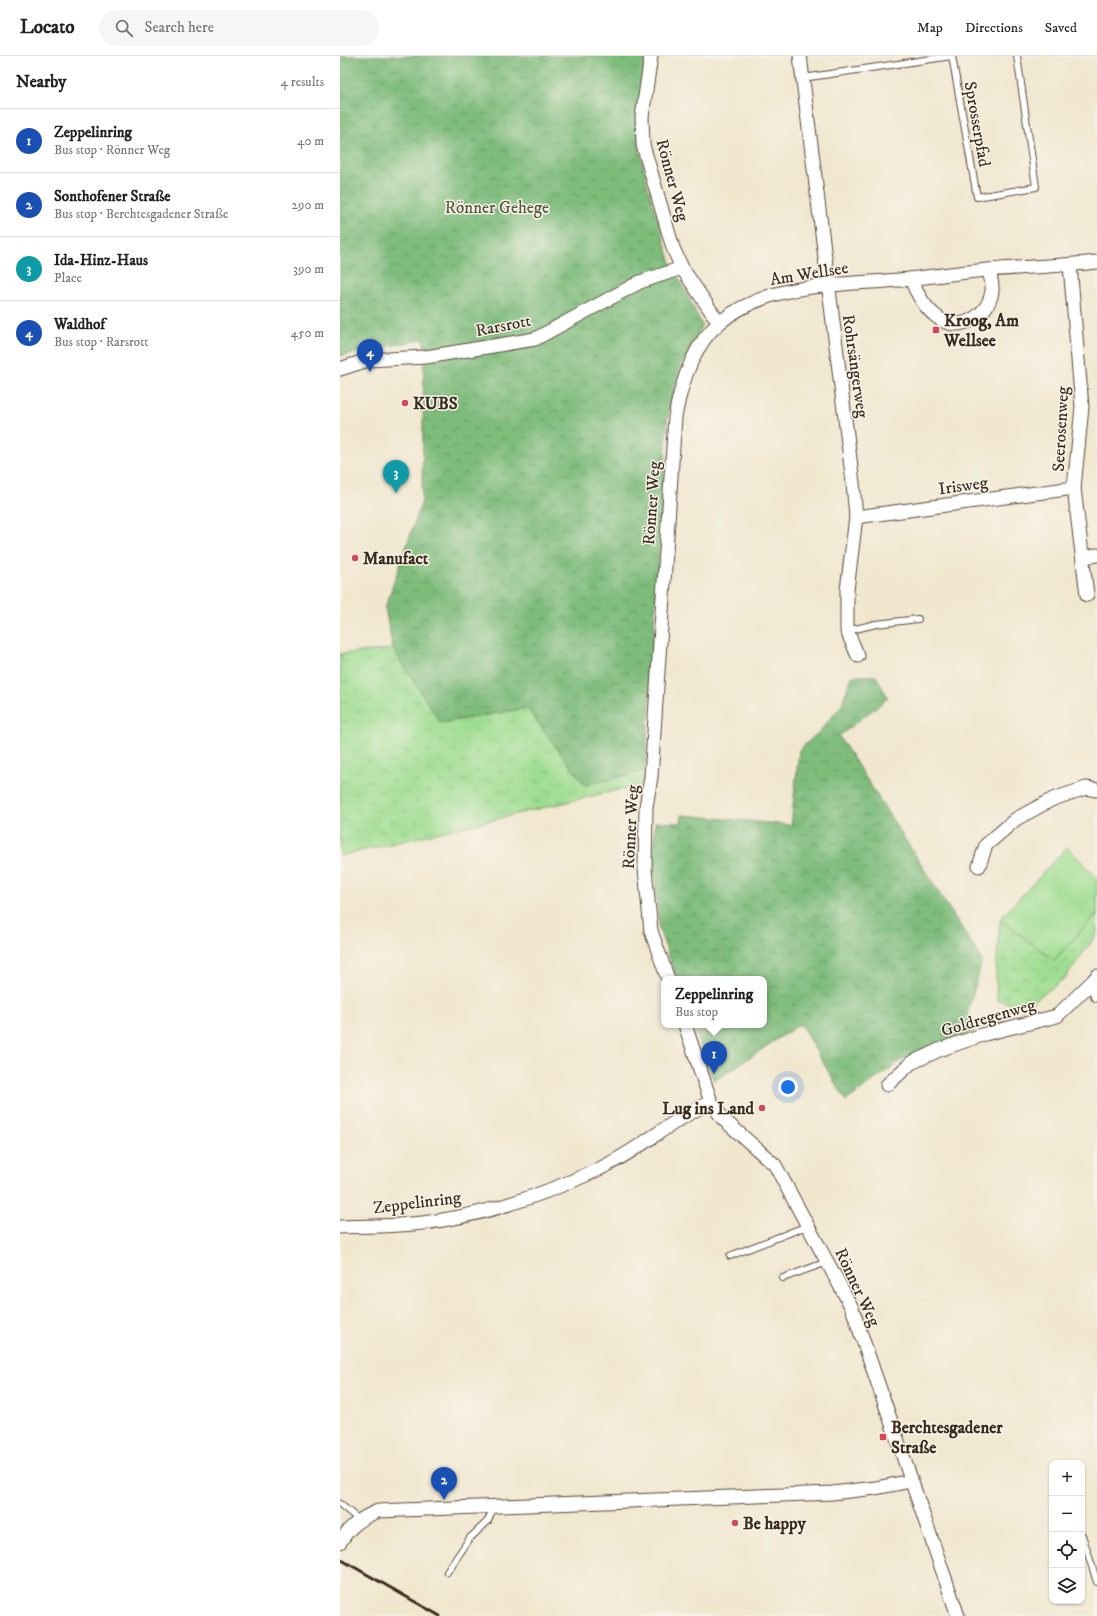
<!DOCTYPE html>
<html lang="en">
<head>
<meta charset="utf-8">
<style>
	body { margin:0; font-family:"IM FELL DW Pica",serif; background:#f6f6f6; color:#222 }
	.controls { position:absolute; right:12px; bottom:12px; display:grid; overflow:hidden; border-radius:8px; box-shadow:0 1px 3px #0004 }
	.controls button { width:36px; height:36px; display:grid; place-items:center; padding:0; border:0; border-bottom:1px solid #e0e0e0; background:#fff; color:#222; font:20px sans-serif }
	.you { position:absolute; left:448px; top:1031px; width:14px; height:14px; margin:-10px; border:3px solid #fff; border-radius:50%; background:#1a73e8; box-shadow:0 0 0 6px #1a73e833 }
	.badge { display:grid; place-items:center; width:26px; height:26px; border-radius:50%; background:#d1495b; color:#fff; font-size:13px; font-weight:700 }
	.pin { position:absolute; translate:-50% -33px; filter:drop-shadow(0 1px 2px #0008) }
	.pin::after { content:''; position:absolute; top:21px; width:14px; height:12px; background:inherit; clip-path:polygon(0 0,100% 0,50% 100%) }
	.popup { position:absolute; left:321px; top:920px; width:106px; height:52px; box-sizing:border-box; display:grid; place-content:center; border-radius:8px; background:#fff; filter:drop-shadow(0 1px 3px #0005); font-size:13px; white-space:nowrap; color:#767676 }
	.popup b { font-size:15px; color:#222 }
	.popup::after { content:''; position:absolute; left:50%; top:100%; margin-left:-8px; border:8px solid transparent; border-top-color:#fff }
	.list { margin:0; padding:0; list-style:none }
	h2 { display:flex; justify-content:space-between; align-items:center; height:52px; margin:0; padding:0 16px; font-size:17px }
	h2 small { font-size:13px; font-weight:400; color:#767676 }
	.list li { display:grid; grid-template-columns:26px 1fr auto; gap:12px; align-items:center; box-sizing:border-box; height:64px; padding:0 16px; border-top:1px solid #e0e0e0 }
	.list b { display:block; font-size:15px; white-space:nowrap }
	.list p { margin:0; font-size:13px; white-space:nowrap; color:#767676 }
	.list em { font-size:13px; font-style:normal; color:#767676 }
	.icon { flex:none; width:22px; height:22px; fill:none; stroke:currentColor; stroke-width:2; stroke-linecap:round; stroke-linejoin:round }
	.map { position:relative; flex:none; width:757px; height:1560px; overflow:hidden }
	header { display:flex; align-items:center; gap:24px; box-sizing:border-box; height:56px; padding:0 20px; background:#fff; border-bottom:1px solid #e0e0e0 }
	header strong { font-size:19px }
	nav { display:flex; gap:22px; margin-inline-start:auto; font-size:14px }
	.search { width:280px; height:36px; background:#f6f6f6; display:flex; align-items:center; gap:10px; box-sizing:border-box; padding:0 14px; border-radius:22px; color:#767676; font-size:15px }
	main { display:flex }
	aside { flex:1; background:#fff }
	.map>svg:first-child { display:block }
	.grass { fill:url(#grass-tufts); stroke:#6c8458 }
	.forest { fill:url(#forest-crowns); stroke:#5c734c }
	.park { fill:url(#park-crowns); stroke:#6c8458 }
	.pitch { fill:#9edd91; stroke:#6c8458 }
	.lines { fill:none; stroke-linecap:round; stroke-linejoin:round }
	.service-casing { stroke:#564639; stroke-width:8 }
	.minor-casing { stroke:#564639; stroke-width:15 }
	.service { stroke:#fff; stroke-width:6 }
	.minor { stroke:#fff; stroke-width:13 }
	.rail { stroke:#3b2a1e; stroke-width:3 }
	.poi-dot { fill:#d1495b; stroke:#f7f3e8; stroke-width:1.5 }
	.labels { text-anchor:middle; stroke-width:3; stroke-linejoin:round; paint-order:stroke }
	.street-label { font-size:17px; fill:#3b2a1e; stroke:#f7f3e8 }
	.park-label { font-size:17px; fill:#54573b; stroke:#f7f3e8 }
	.poi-label { font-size:17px; font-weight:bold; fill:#3b2a1e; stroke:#f7f3e8; text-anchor:start }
</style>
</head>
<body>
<header>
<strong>Locato</strong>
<div class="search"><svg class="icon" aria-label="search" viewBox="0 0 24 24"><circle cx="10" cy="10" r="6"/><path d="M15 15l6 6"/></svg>Search here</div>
<nav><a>Map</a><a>Directions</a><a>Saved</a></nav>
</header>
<main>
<aside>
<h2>Nearby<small>4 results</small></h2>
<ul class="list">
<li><span class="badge" style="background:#1a4fb4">1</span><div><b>Zeppelinring</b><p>Bus stop · Rönner Weg</p></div><em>40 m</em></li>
<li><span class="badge" style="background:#1a4fb4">2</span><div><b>Sonthofener Straße</b><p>Bus stop · Berchtesgadener Straße</p></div><em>290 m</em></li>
<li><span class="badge" style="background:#0f9aa8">3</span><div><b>Ida-Hinz-Haus</b><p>Place</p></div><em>390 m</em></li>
<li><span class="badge" style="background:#1a4fb4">4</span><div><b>Waldhof</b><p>Bus stop · Rarsrott</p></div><em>450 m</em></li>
</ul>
</aside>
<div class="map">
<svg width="757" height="1560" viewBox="0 0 757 1560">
	<defs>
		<pattern id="grass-tufts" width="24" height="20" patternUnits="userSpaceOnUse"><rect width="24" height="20" fill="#9edd91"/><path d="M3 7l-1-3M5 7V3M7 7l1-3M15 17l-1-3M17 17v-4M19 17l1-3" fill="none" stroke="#89be7d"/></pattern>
		<pattern id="forest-crowns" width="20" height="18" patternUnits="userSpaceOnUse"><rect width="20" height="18" fill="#7ebc7b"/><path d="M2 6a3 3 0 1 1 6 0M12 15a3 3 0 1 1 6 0" fill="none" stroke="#689964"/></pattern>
		<pattern id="park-crowns" width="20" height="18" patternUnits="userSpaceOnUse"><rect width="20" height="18" fill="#9edd91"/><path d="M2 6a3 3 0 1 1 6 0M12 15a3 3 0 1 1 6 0" fill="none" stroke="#89be7d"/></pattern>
	</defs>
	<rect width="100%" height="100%" fill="#f7f3e8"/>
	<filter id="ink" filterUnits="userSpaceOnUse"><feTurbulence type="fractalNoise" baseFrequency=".025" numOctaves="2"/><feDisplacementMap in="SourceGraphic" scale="8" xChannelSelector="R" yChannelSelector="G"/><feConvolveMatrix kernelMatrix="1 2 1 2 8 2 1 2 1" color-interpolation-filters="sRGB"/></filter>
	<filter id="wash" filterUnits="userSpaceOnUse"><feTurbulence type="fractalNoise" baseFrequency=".012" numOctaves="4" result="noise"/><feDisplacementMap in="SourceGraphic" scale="16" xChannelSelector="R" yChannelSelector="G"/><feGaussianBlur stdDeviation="0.9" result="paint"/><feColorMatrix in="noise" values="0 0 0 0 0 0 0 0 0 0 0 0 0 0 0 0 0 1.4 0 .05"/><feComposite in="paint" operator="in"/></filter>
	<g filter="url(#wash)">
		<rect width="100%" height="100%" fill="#f1e7cf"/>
		<!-- grass -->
		<path class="grass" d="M53 593 101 667 187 652 245 729 305 715 303 728 0 800V598Z"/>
		<!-- forest -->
		<g class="forest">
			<path d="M0 0H306L299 90 308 132 331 207 362 269 340 312 328 357 305 715 245 729 187 652 101 667 53 593 45 552 82 445 84 283 0 300Z"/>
			<path d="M512 620H536L548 642 499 680 642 904 628 956 634 976 566 1001 506 1045 460 968 374 1025 353 969H424V923H337L319 873 314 812 315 766 341 767 342 759 451 769 459 694 480 675 501 650Z"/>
		</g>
		<!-- park -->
		<path class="park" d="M757 857V878L725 922 685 951 657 944 656 915 660 863 714 904Z"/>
		<!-- pitch -->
		<path class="pitch" d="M727 791 757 822V857L714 904 660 863Z"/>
	</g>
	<g filter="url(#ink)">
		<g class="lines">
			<defs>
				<g id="service">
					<path d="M463 22 612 0 637 141 696 131 677 0"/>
					<path d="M507 575 536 568 578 563"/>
					<path d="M390 1200 467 1170"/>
					<path d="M443 1222 487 1206"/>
					<path d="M0 1448 19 1464"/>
					<path d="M742 1479 757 1526"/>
					<path d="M107 1516 130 1482 148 1465 154 1450"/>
				</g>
				<g id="minor">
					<path d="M311 0 302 61 303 89 333 192 342 212 379 267"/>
					<path d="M460 0 513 427 516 461 507 534V575L518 600"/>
					<path d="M730 209 742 351 734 432 747 539"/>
					<path d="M571 223C581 249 605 283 636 261 644 256 651 245 652 235 653 229 650 220 649 214"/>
					<path d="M0 313 28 304 86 301 195 283 300 226 342 212"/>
					<path d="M516 461 734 432"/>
					<path d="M743 501 757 499"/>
					<path d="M639 810 646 789 676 763 713 743 746 732 757 734"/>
					<path d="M757 920 755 923 757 939"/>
					<path d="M328 923 311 875 305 813 306 751 311 721 335 361C341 328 353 289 379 267 432 223 506 230 570 223 597 220 622 216 649 214 685 211 721 210 757 206"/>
					<path d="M345 969 371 1046 383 1063 435 1109 512 1252 618 1560"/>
					<path d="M547 1029 571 1007 599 994 645 978 717 960 755 923"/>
					<path d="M0 1171C34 1170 69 1170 103 1164 156 1155 210 1136 259 1113 298 1095 331 1064 371 1046"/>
					<path d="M0 1486C10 1470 21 1462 38 1455L492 1437 536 1432 571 1425"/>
				</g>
			</defs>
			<!-- service casing -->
			<use href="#service" class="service-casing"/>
			<!-- minor casing -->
			<use href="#minor" class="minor-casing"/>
			<!-- service -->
			<use href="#service" class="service"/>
			<!-- minor -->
			<use href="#minor" class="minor"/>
			<!-- rail -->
			<path class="rail" d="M0 1503 100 1560"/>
		</g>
	</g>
	<!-- markers -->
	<g class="poi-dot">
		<rect x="592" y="270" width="8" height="8" rx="2"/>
		<circle cx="65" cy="347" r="4"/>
		<circle cx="15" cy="502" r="4"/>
		<circle cx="422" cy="1052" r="4"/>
		<rect x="539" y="1377" width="8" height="8" rx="2"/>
		<circle cx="395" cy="1467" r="4"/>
	</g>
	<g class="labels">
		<!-- street labels -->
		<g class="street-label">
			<text transform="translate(638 68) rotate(80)" y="6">Sprosserpfad</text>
			<text transform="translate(333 124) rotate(75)" y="6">Rönner Weg</text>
			<text transform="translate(469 217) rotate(-9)" y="6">Am Wellsee</text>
			<text transform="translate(163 269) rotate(-11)" y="6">Rarsrott</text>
			<text transform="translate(516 310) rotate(82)" y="6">Rohrsängerweg</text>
			<text transform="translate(720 373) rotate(-87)" y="6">Seerosenweg</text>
			<text transform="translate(623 429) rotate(-8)" y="6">Irisweg</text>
			<text transform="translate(311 447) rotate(-86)" y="6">Rönner Weg</text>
			<text transform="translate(290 771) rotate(-87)" y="6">Rönner Weg</text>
			<text transform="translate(648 961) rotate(-16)" y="6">Goldregenweg</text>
			<text transform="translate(77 1146) rotate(-7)" y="6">Zeppelinring</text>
			<text transform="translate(518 1231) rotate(65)" y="6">Rönner Weg</text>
		</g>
		<!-- park labels -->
		<g class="park-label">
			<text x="157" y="157">Rönner Gehege</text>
		</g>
		<!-- poi labels -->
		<g class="poi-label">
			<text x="604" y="270">Kroog, Am<tspan x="604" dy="20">Wellsee</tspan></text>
			<text x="73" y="353">KUBS</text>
			<text x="23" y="508">Manufact</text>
			<text x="414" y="1058" text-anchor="end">Lug ins Land</text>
			<text x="551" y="1377">Berchtesgadener<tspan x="551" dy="20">Straße</tspan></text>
			<text x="403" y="1473">Be happy</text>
		</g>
	</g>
</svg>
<div class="controls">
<button>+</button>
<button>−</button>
<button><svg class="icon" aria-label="locate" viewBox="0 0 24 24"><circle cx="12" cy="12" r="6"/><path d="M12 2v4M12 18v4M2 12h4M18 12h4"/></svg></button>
<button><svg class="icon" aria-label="layers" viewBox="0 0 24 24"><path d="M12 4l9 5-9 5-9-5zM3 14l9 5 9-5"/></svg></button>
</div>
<div class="you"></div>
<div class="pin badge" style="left:374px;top:1018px;background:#1a4fb4">1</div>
<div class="popup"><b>Zeppelinring</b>Bus stop</div>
<div class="pin badge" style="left:104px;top:1444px;background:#1a4fb4">2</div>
<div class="pin badge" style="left:56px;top:437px;background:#0f9aa8">3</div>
<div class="pin badge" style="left:30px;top:316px;background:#1a4fb4">4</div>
</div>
</main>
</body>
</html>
